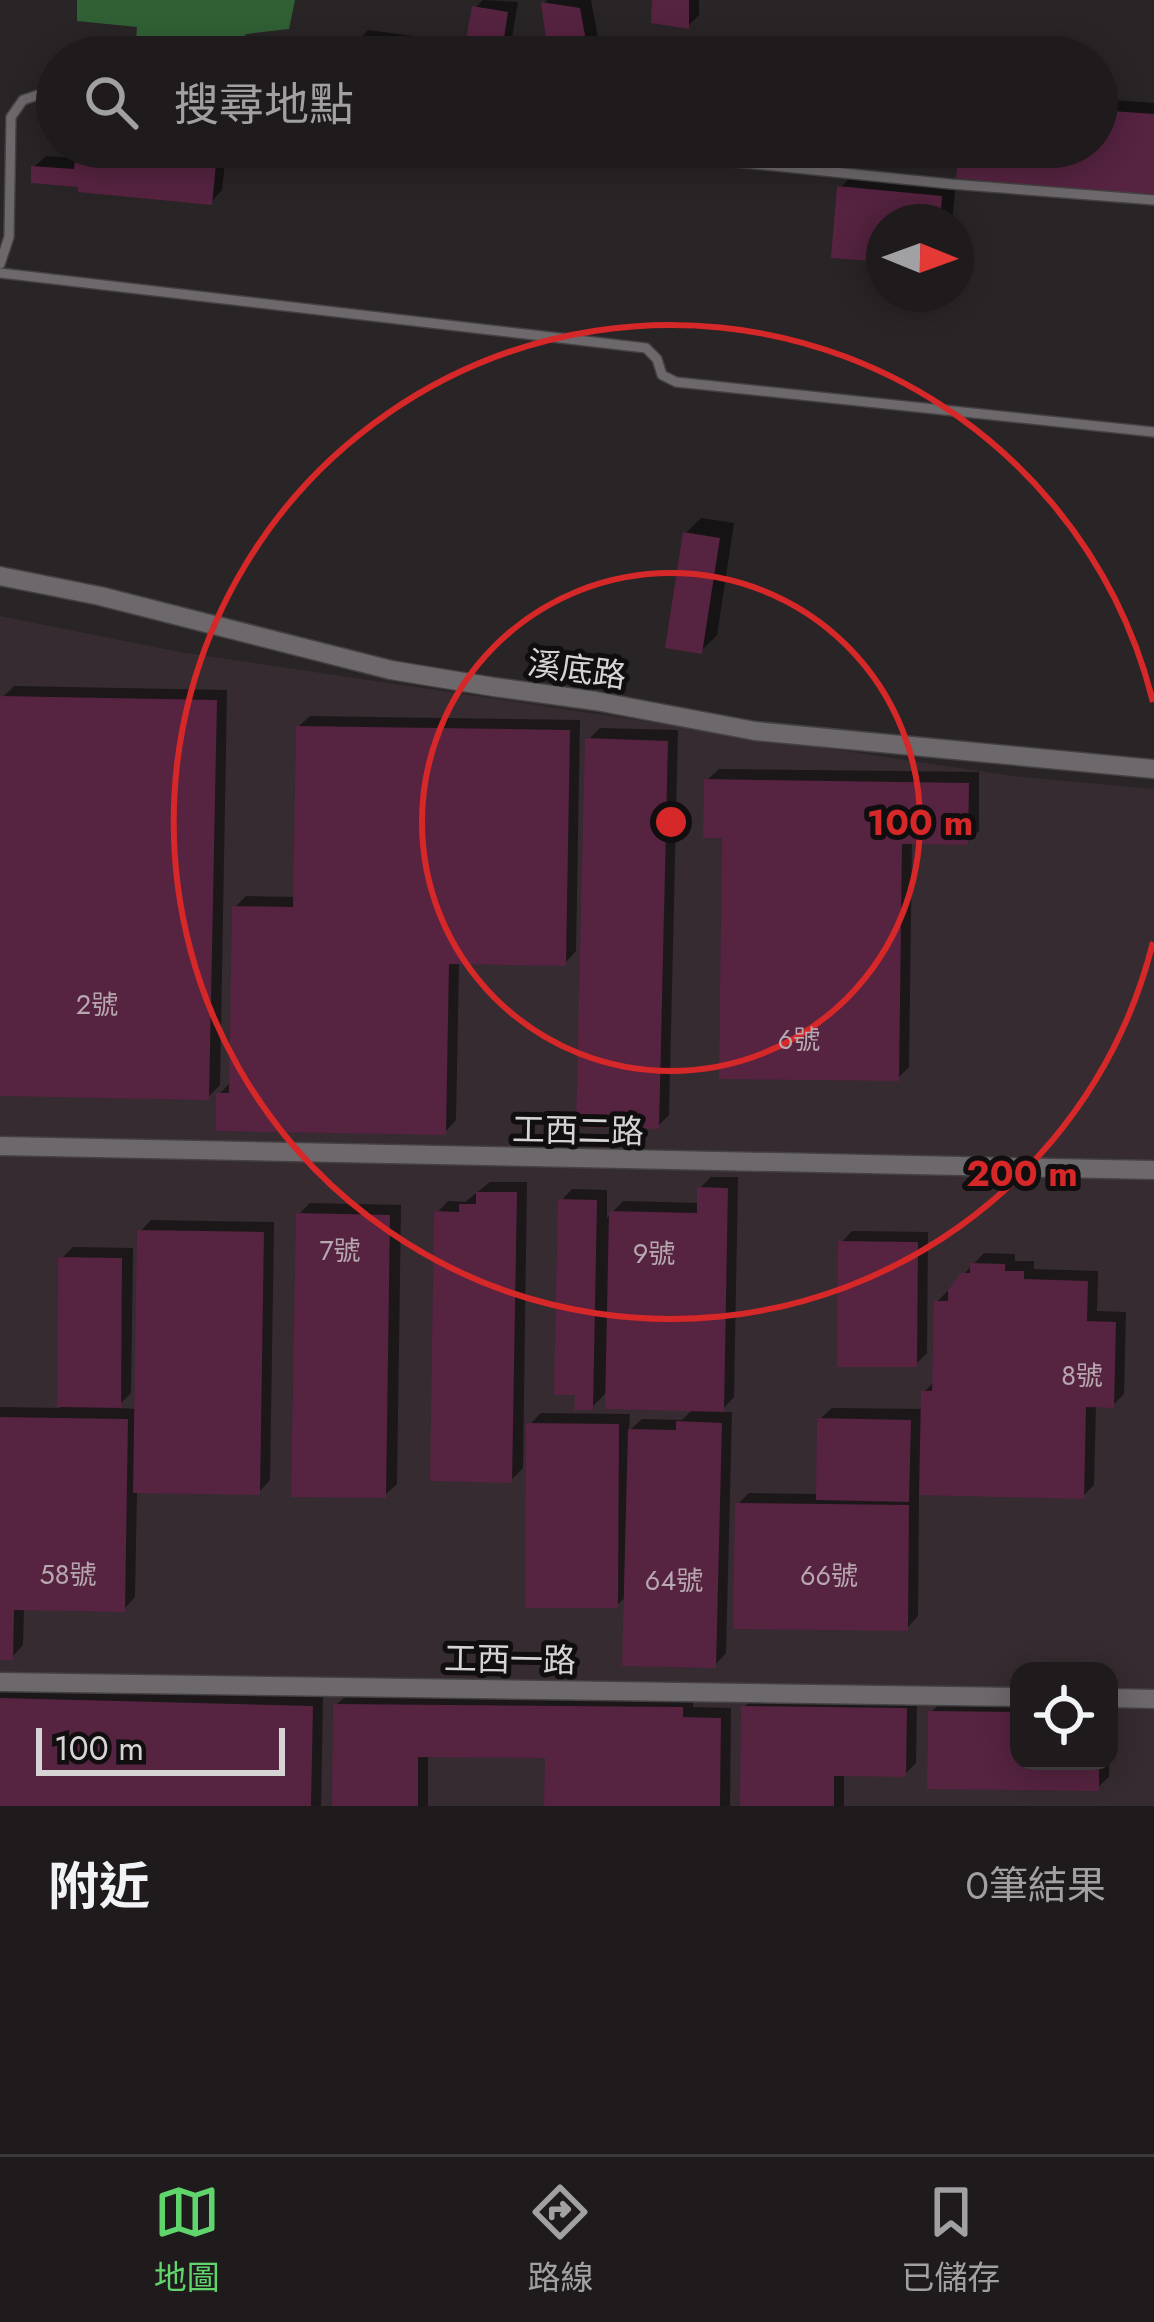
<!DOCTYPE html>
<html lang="zh-TW">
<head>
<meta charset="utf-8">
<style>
	body { margin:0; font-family:Jost,"Noto Sans TC",sans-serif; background:#2c2829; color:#f1f3f6 }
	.controls { position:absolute; right:36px; bottom:36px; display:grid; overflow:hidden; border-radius:24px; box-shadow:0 6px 30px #0003 }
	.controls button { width:108px; height:108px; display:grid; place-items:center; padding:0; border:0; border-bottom:3px solid #3c393b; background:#1f1b1c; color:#f1f3f6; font:60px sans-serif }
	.compass { position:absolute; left:866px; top:204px; width:108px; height:108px; border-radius:50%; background:#1f1b1c; box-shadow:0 6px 30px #0003; rotate:91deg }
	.scale { position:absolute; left:36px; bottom:30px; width:249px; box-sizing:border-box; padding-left:12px; border:6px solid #d7d4d5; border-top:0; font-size:33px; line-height:42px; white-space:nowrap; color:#d7d4d5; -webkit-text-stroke:9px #100e0f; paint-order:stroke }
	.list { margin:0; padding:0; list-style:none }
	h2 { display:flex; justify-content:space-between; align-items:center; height:156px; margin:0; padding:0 48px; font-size:51px }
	h2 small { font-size:39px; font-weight:400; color:#a1a1a3 }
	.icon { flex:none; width:66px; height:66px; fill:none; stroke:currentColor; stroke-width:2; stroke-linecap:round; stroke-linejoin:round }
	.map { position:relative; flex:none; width:1154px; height:1806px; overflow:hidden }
	.search { position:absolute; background:#1f1b1c; box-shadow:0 6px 30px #0003; left:36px; right:36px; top:36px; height:132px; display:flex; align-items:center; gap:30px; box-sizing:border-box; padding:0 42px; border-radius:66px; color:#a1a1a3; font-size:45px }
	.sheet { height:348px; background:#1f1b1c }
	nav { display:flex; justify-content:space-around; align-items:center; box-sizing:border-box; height:168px; border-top:3px solid #3c393b; background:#1f1b1c; font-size:33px; color:#a1a1a3 }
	nav a { display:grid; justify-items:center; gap:6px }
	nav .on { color:#5fd56b }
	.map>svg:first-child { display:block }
	.built { fill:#352b30; fill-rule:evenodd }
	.forest { fill:#316035 }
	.shadow { fill:#0007 }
	.building { fill:#562340 }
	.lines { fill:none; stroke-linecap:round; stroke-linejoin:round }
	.lane-casing { stroke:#444142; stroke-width:12 }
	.street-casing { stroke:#444142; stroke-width:21 }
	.lane { stroke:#6d686b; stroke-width:9 }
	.street { stroke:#6d686b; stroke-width:18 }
	.ring { fill:none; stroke:#d62828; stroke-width:6 }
	.labels { text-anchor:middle; stroke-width:10; stroke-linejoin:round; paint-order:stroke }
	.number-label { font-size:27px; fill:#b7a8b0 }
	.street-label { font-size:33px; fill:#d7d4d5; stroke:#100e0f }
	.centre { fill:#d62828; stroke:#100e0f; stroke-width:6 }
	.ring-label { font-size:36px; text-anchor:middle; font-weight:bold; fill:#d62828; stroke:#100e0f; stroke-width:10; stroke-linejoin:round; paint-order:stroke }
</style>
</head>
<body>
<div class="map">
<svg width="1154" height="1806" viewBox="0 0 1154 1806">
	<rect width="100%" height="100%" fill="#292426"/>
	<!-- built -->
	<path class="built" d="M0 616 180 652 1013 776 1154 789V1806H0ZM1019 1671H1109V1761H1019Z"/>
	<!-- forest -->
	<path class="forest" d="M77 0H295L289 29 246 34 229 57H135L137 27 77 21Z"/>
	<!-- shadow -->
	<g class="shadow">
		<path d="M483 0 518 2 511 43 500 54 475 8Z"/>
		<path d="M548 0H591L600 49 591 57 551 51 544 3Z"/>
		<path d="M655 0H699V15L688 26Z"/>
		<path d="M368 30 428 38 427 51 420 57H355L357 42Z"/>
		<path d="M1020 38 1039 41 1037 57H1011L1013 45Z"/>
		<path d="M53 92 57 93V118L40 116 41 104Z"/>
		<path d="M1097 99 1154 103V194L963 147H1097Z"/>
		<path d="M79 147H259L243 164 225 162 222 190 211 202 81 184 34 167 46 156 78 158Z"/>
		<path d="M855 172 956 181 952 222H884V259L840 188Z"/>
		<path d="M701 518 734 523 717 635 701 651 686 533Z"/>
		<path d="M14 686 227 690 220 1085 208 1097 0 1093 3 697Z"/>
		<path d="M310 716 580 720 576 951 565 963 459 961 456 1120 445 1132 219 1094 232 1081 235 907 246 896 296 897 298 727Z"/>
		<path d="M600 728 678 730 669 1115 658 1126 588 740Z"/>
		<path d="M719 769 979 772V831L967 842 912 841 909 1067 898 1078 725 835 707 780Z"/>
		<path d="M711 1177H738L734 1397 720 1412H732L726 1653 715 1665 627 1596 617 1605 529 1425 541 1413 630 1414 629 1431 642 1419 682 1420 694 1408 609 1390 592 1407 561 1201 572 1189 607 1190V1218L623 1201 700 1203V1188Z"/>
		<path d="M490 1182H527L523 1468 511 1480 437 1213 448 1201 465 1202Z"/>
		<path d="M310 1203 401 1205 397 1484 385 1495 298 1215Z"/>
		<path d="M151 1220 274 1222 270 1480 259 1492 137 1490 135 1597 124 1609 24 1607 23 1645 12 1657H0V1407L60 1408 61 1259 73 1247 133 1248 131 1393 116 1408 137 1409 140 1232Z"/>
		<path d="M852 1231 928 1232 927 1353 916 1364 841 1243Z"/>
		<path d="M984 1253 1015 1254V1261H1034V1269L1098 1271 1097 1311 1126 1312 1124 1394 1113 1405 1096 1404 1094 1485 1083 1496 919 1492 918 1616 907 1628 738 1504 749 1493 819 1494 820 1419 832 1408 924 1409V1392L935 1381 937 1302Z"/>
		<path d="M0 1688 323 1695 321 1806H0Z"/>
		<path d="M348 1694 693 1697V1707L731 1708 730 1806H547L548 1755 428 1754V1806H335L336 1705Z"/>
		<path d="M755 1696 917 1698 916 1763 905 1774 844 1773V1806H743L744 1707Z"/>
		<path d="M943 1701 1019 1702V1761H1109L1110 1703 1109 1777 1097 1788 930 1786 931 1712Z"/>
	</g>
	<!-- building -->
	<g class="building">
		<path d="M652 0H689V29L651 23Z"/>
		<path d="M541 2 580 8 589 57 548 54Z"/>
		<path d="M472 6 508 12 501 57 465 45Z"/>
		<path d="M354 40 419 49 417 57H352Z"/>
		<path d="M1097 110 1154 114V197L956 178 960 147H1097Z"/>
		<path d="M76 147H258L244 167 216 164 212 205 78 192V187L31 183V166L74 169Z"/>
		<path d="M837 186 942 196 940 222H884V262L831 258Z"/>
		<path d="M683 532 720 538 702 654 665 648Z"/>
		<path d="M0 696 217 700 209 1100 0 1096Z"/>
		<path d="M296 726 570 730 566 966 449 964 446 1135 216 1131V1093H229L232 906 293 907Z"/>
		<path d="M585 738 668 741 659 1129 576 1127Z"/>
		<path d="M704 779 969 783 968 845 902 844 899 1081 719 1079 722 838H703Z"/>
		<path d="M697 1187 728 1188 724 1412 605 1409 609 1211 697 1213Z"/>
		<path d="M476 1192H517L512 1483 430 1481 434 1211 459 1212V1204H476Z"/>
		<path d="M558 1199 597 1200 593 1410H574L575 1395H554Z"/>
		<path d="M296 1213 390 1215 386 1498 291 1497Z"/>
		<path d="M137 1230 264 1232 260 1495 133 1493Z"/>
		<path d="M838 1241 918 1242 917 1367H837Z"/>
		<path d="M58 1257 122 1258 121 1408 57 1407Z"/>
		<path d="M970 1263 1005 1264V1271H1024V1279L1088 1281 1087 1321 1116 1322 1114 1408 1086 1407 1084 1499 919 1495 921 1391H932L934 1301H948V1290L961 1273H970Z"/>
		<path d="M0 1417 128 1419 125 1612 14 1610 13 1660H0Z"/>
		<path d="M817 1418 911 1420 909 1502 816 1500Z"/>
		<path d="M676 1421 722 1423 716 1668 622 1666 628 1429 676 1430Z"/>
		<path d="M526 1423 619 1424 618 1608H525Z"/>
		<path d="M735 1503 909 1505 908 1631 733 1629Z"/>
		<path d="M0 1698 313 1706 311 1806H0Z"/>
		<path d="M333 1704 683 1707V1717L721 1718 720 1806H544L545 1758 418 1757V1806H332Z"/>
		<path d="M741 1706 907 1708 906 1777 834 1776V1806H740Z"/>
		<path d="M928 1711 1019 1712V1761H1099V1791L927 1789Z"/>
	</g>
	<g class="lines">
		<defs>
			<g id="lane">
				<path d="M587 147 951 184 1154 200"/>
				<path d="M0 264 9 237 11 117 23 100 38 95 57 96"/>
				<path d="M0 273 646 348 657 359 662 375 676 382 1154 432"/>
			</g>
			<g id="street">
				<path d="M0 576 100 596 391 670 494 687 596 701 755 731 1154 769"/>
				<path d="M0 1146 1154 1170"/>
				<path d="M0 1682 1019 1697"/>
				<path d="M1109 1698 1154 1699"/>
			</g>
		</defs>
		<!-- lane casing -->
		<use href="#lane" class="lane-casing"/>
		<!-- street casing -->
		<use href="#street" class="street-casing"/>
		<!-- lane -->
		<use href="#lane" class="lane"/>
		<!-- street -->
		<use href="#street" class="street"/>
	</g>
	<!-- distance rings -->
	<g class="ring">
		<circle cx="671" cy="822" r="249"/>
		<path d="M1153 942A497 497 0 1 1 1153 702"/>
	</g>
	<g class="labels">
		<!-- number labels -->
		<g class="number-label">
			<text x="97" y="1014">2號</text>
			<text x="799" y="1049">6號</text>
			<text x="340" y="1260">7號</text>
			<text x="654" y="1263">9號</text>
			<text x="1082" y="1385">8號</text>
			<text x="68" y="1584">58號</text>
			<text x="829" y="1585">66號</text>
			<text x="674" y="1590">64號</text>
		</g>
		<!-- street labels -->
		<g class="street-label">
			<text transform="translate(577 669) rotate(8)" y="12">溪底路</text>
			<text transform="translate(578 1130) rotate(1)" y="12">工西二路</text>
			<text transform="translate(510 1659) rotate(1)" y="12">工西一路</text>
		</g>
	</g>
	<circle cx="671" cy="822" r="18" class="centre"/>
	<g class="ring-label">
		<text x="920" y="835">100 m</text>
		<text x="1022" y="1186">200 m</text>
	</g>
</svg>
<div class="controls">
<button><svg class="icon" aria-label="locate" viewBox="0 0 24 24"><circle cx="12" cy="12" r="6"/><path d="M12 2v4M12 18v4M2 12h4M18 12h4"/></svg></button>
</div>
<svg class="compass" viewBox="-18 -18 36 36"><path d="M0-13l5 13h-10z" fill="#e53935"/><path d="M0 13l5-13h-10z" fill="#a1a1a3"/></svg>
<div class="scale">100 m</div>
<div class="search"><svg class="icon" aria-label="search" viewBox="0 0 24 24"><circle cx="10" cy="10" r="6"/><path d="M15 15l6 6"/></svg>搜尋地點</div>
</div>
<section class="sheet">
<h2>附近<small>0筆結果</small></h2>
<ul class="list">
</ul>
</section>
<nav>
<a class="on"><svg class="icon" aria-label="map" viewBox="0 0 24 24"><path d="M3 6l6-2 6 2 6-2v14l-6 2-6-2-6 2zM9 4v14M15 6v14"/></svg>地圖</a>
<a><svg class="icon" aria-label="directions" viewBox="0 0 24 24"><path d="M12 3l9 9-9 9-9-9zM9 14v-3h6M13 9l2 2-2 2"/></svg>路線</a>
<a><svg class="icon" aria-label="saved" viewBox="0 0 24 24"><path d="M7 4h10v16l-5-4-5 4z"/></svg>已儲存</a>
</nav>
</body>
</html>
